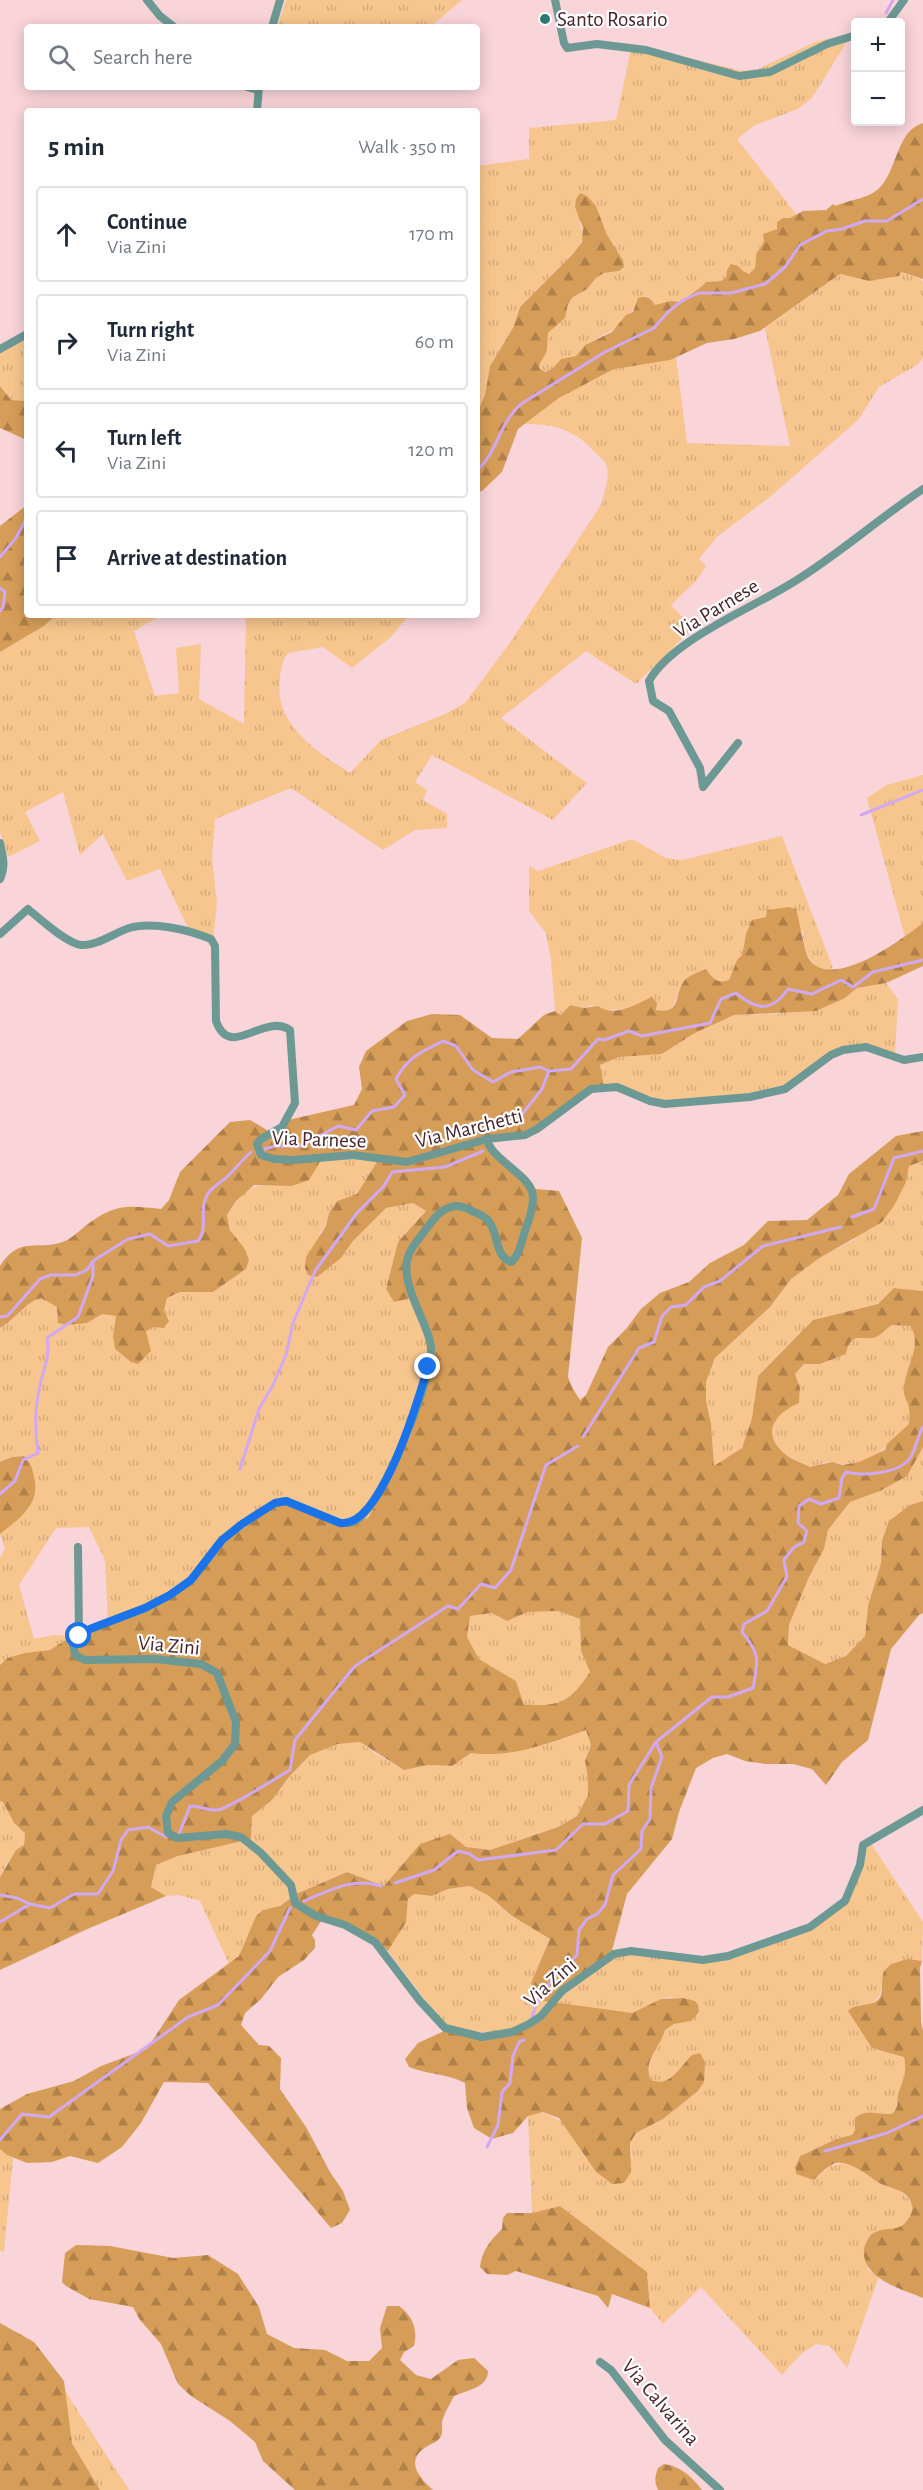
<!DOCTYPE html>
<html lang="en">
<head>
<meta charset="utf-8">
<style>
	body { margin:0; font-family:"Alegreya Sans",sans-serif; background:#f6f6f7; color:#1f2937 }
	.controls { position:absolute; right:18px; top:18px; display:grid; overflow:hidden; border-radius:6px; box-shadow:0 3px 15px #0003 }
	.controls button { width:54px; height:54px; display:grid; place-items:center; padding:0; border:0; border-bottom:2px solid #e0e1e3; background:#fff; color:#1f2937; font:30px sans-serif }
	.stop { position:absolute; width:18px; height:18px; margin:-14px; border:4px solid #1a73e8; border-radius:50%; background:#fff }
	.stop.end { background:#1a73e8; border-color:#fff; box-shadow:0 2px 6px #0008 }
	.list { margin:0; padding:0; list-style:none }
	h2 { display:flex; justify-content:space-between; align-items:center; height:78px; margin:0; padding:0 24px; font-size:26px }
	h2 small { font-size:20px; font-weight:400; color:#747a83 }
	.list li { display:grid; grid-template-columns:39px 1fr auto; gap:18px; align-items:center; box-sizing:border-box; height:96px; margin:0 12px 12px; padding:0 12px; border:2px solid #e0e1e3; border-radius:6px }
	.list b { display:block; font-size:22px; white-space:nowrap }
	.list p { margin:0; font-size:20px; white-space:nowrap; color:#747a83 }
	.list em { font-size:20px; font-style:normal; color:#747a83 }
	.icon { flex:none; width:33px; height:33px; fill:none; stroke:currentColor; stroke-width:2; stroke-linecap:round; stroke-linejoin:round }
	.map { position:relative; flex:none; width:923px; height:2490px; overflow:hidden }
	.search { position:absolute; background:#fff; box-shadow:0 3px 15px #0003; left:24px; top:24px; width:456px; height:66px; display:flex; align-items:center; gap:15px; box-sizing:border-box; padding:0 21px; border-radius:6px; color:#747a83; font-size:22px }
	.panel { position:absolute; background:#fff; box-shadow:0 3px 15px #0003; left:24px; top:108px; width:456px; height:510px; border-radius:6px }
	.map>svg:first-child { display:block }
	.grass { fill:url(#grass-tufts) }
	.forest { fill:url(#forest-firs); fill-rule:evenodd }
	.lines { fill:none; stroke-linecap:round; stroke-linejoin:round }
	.stream { stroke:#d1a9f2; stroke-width:3 }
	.minor { stroke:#6d9995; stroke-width:8 }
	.route { stroke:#1a73e8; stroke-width:8 }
	.poi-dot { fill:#2f7873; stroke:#fff; stroke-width:2 }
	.labels { text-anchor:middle; stroke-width:4.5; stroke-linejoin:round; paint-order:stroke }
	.poi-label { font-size:21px; fill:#48252b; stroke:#fff; text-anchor:start }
	.street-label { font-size:21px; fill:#48252b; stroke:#fff }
</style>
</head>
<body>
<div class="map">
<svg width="923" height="2490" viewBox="0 0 923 2490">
	<defs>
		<pattern id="grass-tufts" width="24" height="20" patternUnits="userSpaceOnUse" patternTransform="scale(1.5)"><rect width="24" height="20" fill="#f7c68e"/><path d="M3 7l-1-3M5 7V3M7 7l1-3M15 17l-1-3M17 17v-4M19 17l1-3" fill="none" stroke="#d5aa7b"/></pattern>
		<pattern id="forest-firs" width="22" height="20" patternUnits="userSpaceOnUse" patternTransform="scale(1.5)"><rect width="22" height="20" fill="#d69d58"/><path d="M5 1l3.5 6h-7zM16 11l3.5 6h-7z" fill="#b08049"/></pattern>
	</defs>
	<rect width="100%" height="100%" fill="#f9d4d9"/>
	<!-- grass -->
	<g class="grass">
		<path d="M286 0H462L430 27H277Z"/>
		<path d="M852 33 812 98 798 109 755 125 737 139 797 215C782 221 762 239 756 254 755 258 755 264 755 269L749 274 727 270 726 277 721 281 706 282C699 290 690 293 684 302L670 301 655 305 652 299 645 296 618 327 585 345 576 357 561 359 552 369 545 372 539 368C540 360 546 357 547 349 548 343 547 339 548 333L565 318 568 304 573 297 587 289 596 278 604 273 619 271 623 260 607 235 596 206 579 222 584 235 578 249 520 307 513 328 490 366 485 395 477 413V166L529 159V128L616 120 632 44 742 71 758 69 815 42Z"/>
		<path d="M900 272 921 279 923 282V358L917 365 879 387 858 420 771 496 718 536 699 559 706 566 697 580 671 605 693 628 636 684 586 651 501 718 587 783 553 820 432 755 415 782 427 790 423 800 447 814V828L415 830 383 850 291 788 215 819 212 858 217 903 213 940 189 930 160 869 127 881 103 834 80 855 63 792 25 812 40 841 8 857 0 832V652L44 626 56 615H162L134 631 155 696 179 693 176 648 201 644 199 699 244 724 246 615H409L391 637 352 668 323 647 288 653C282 661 281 668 280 678 273 724 316 751 350 773L381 740 445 714 465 703 509 644 601 505C604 493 611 476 606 464 604 460 599 456 596 453 575 430 556 424 525 424L559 398 613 369 676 357 687 443 790 446 765 328 840 274 869 281Z"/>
		<path d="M27 332V401L11 400 0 386V348Z"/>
		<path d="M923 775V923L905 937 867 798 887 785Z"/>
		<path d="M782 836 833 968 825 971C807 964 804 948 803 931L766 917 759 920 744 941 742 955 737 960 729 980C717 984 713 979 706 970 699 973 690 975 685 980 672 993 677 1032 646 1000L626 1009 604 1010 591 1005 585 1008 570 1005 561 1015 555 1011 551 960 546 933 529 911V866L538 871 632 839 666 858 682 860Z"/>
		<path d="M886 983 898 999 895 1056 851 1047 779 1090 667 1103 604 1085 600 1065 619 1057 662 1054 693 1034 734 1015 777 1014 845 998 857 988Z"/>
		<path d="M351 1155 378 1160 357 1194 337 1201 329 1213 326 1226 319 1234 341 1258 353 1241 386 1208 413 1203 426 1211 398 1242 386 1289 400 1299 414 1296 432 1337 411 1434 398 1464 368 1518 185 1588 108 1625 105 1560 89 1527 56 1528 19 1585 34 1639 54 1635 72 1636C66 1640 59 1646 51 1649 34 1657 19 1650 0 1665V1558L5 1549 0 1534 27 1511 30 1461 24 1456 12 1457 0 1462V1328C16 1319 24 1303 41 1298L57 1307V1316L87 1323 102 1314 116 1316 113 1336C133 1333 154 1334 163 1313 165 1308 165 1303 167 1298L180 1292H213L246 1269C239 1250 230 1233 227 1215 250 1181 253 1185 292 1186L320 1160Z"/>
		<path d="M923 1161V1291L895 1288 878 1304 813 1320 758 1376 752 1418 742 1448 714 1467 711 1423 706 1401V1382L715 1358 770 1307 791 1279 818 1259 853 1240 906 1182 909 1166Z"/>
		<path d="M892 1325 910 1326C923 1344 906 1366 904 1386 902 1396 908 1400 909 1409 910 1414 909 1419 909 1424 891 1444 876 1461 847 1464 840 1465 835 1462 828 1462 822 1463 816 1466 810 1467 801 1462 791 1460 784 1453 760 1431 776 1413 799 1402L800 1388 795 1374 804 1364H820L846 1354C852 1329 862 1342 876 1337 880 1336 887 1328 892 1325Z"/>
		<path d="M923 1447V1501L910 1505 882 1541 881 1563 868 1606 865 1636 846 1656 825 1664 788 1645 789 1625 809 1577 824 1549 828 1530 850 1502 880 1491 916 1458Z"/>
		<path d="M558 1611 580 1619 581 1651 590 1672C569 1703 561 1706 524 1705L516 1681 479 1659 467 1637 470 1616 492 1613 507 1621 528 1612Z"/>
		<path d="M587 1730 591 1745 585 1761 588 1779V1795L577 1816 558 1827 490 1850 420 1844 384 1886 347 1872 296 1894 280 1906 263 1910 256 1916 239 1956 229 1964 200 1901 179 1895 166 1896 151 1887 156 1865 178 1856 251 1839 252 1816 272 1800 289 1777 310 1755 338 1744 360 1742 373 1752 404 1770 428 1765 452 1766 471 1753C509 1759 551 1743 587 1730Z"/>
		<path d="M0 1801 3 1802 14 1823 25 1833 24 1845 7 1863 0 1877Z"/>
		<path d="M870 1842 923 1922 922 1961C856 1955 905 2006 857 2005L872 2048 904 2056C907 2070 904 2079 899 2091 895 2101 900 2104 892 2114 877 2115 868 2108 855 2118V2130L852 2135C834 2138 817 2149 800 2156L814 2180 830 2166 845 2163 866 2172 877 2182 897 2188 908 2198 912 2205V2213L901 2228C868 2232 858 2235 869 2271L879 2276 847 2368 830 2346 816 2344 801 2354 782 2375 701 2287 663 2324 650 2308 647 2272 560 2206 532 2213 528 2116 543 2112 632 2158 630 2143 636 2133 663 2119 698 2091 700 2053 692 2055C680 2066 671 2088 651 2080 642 2060 660 2049 665 2030L674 2024 691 2021 695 2001 670 1997 661 1999 632 2013 592 2009 533 2020 511 2030 467 2033 451 2028 438 2017 388 1951 406 1922 408 1899 414 1894 432 1896 448 1889 470 1886 489 1896 512 1916 550 1939 542 1959 610 1958 633 1952 702 1958 721 1956 825 1918 850 1890 859 1851Z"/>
		<path d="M0 2149 13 2158 4 2252 0 2251Z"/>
		<path d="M65 2391 129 2490H100L72 2443Z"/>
	</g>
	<!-- forest -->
	<g class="forest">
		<path d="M923 123V279L901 272 899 276 869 281 840 274 760 331 734 339 707 343 670 360 614 369 559 398 518 429 502 472 482 491 477 492V413L485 395 490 366 513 328 520 307 573 254 582 242 583 228 575 207 576 199 580 193 587 196 596 206 607 235 623 260 624 267 619 271 604 273 596 278 587 289 573 297 568 304 565 318 548 333C547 339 548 343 547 349 546 357 540 360 539 368L545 372 552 369 561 359 576 356 585 345 612 332 626 315 633 312 638 298C647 296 650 297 655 305L670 301 684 302C690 293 699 290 706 282L721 281 726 277 727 270 731 264 738 266 743 271 749 274 755 268 756 254 764 241 763 234 777 229V222L783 218H790L803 211 826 210 833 204 835 206C851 199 871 199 882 185 897 167 898 130 923 123Z"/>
		<path d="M0 386 11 400 27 401V440L0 428Z"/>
		<path d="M27 505V615H56L44 626 0 652V526Z"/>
		<path d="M789 907 796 909C799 919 805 954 809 959 831 992 901 940 923 923V966L886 983 857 988 845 998 816 1011 734 1015 693 1034 662 1054 619 1057 600 1065 604 1085 534 1130 487 1141 536 1189 559 1191 582 1238 568 1377 573 1389 580 1400 586 1395 608 1347 626 1329 641 1309 660 1293 689 1282 710 1263 744 1245 768 1221 807 1220 838 1195 849 1174 896 1136 923 1131V1161L909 1166 906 1182 895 1204 882 1222 818 1259 791 1279 770 1307 715 1358 706 1382V1401L711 1423 714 1466 742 1448 752 1418 758 1376 813 1320 878 1304 894 1288 923 1291V1447L907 1476 880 1491 850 1502 828 1530 824 1549 809 1577 789 1625 788 1645 825 1664 846 1656 865 1636 868 1606 881 1563 882 1541 889 1521 910 1505 923 1501V1613L919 1615 891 1649 868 1740 842 1762 826 1785 812 1769 793 1764H765L745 1761 727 1754 713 1758 696 1768 679 1812 672 1839 627 1894 610 1958 552 2002 632 2013 661 1999 683 1998 695 2001 698 2005 699 2012 691 2021 674 2024 665 2030C660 2049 642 2060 651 2080 671 2088 680 2066 692 2055L700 2053 705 2062 704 2082 698 2091 663 2119 636 2133 630 2143 631 2172 624 2183 612 2184 596 2172 559 2118 543 2112 528 2116 513 2133 492 2139 474 2128 467 2108 465 2083C446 2073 429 2075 409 2067L405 2059 418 2043 451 2028C476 2036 512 2036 534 2020 540 2015 545 2008 550 2002L539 2000 531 1983 550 1939 512 1916 489 1896 470 1886 448 1889 432 1896 414 1894 408 1899 406 1922 388 1951 372 1936 324 1917 312 1935 315 1940V1948L304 1960 278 1977 261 1999 245 2013 241 2025 259 2045 269 2046 281 2058 280 2089 306 2127 330 2172 343 2191 350 2210 342 2223 331 2228 208 2083 164 2082 141 2123 122 2147 98 2163 70 2156 52 2162 27 2163 7 2155 0 2149V2109L27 2094 74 2081 101 2066 147 2049 179 2000 239 1956 256 1916 263 1910 280 1906 296 1894 347 1872 384 1886 420 1844 450 1834 466 1847 490 1850 558 1827 577 1816 588 1795V1779L585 1761 591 1745 586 1730C551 1743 509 1759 471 1753L452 1766 428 1765 404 1770 360 1742 338 1744 310 1755 289 1777 272 1800 252 1816 251 1839 178 1856 156 1865 151 1887 166 1896 85 1930 0 1970V1877L16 1850 24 1845 25 1833 14 1823 3 1802 0 1801V1665L8 1658 25 1653 50 1650 72 1636 97 1629 168 1600 232 1536 271 1509 284 1504 348 1525 368 1518 398 1464 411 1434 434 1353 414 1297 394 1302 386 1289 398 1242 426 1211 413 1203 386 1208 353 1241 341 1258 317 1277 308 1275 305 1268 306 1257 326 1226 329 1213 337 1201 357 1194 378 1160 351 1155 321 1160 309 1180 292 1186 254 1185 236 1201 227 1215 230 1230 244 1248 249 1260 246 1269 213 1292H180L167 1298 164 1311 169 1321 164 1328 153 1327 146 1331 151 1351 138 1364 131 1362 115 1349 113 1336 116 1316 102 1314 87 1323 67 1325 58 1323 57 1307 41 1298C24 1303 16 1319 0 1328V1266C20 1234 39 1252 65 1241 72 1238 78 1232 84 1227 114 1204 125 1205 161 1209L169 1200 180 1172 230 1122 250 1120 272 1133 288 1120 354 1105 362 1089 359 1067 366 1051 407 1021 432 1014 460 1015 492 1038 518 1039 544 1015 555 1011 561 1015 570 1005 584 1008 598 1006C615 1018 636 1004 652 997L657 1003 656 1010C683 1015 673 993 685 980 690 975 699 972 706 969 713 979 717 984 729 980L737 960 742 955 746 934 752 920 766 917 767 910ZM892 1325 910 1326C923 1344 906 1366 904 1386 902 1396 908 1400 909 1409 910 1414 909 1419 909 1424L887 1444 885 1450 859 1462 843 1465 832 1462 810 1467C801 1462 791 1460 784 1453 760 1432 776 1413 799 1403L800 1388 795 1374 804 1364H820L846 1354C851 1329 863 1342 876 1337 880 1336 887 1328 892 1325ZM558 1611 580 1619 581 1651 590 1672C569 1703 561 1706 524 1705L516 1681 479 1659 467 1637 470 1616 492 1613 507 1621 528 1612Z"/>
		<path d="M24 1456C31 1462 32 1468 34 1477 41 1504 19 1519 0 1534V1462L12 1457Z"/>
		<path d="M908 1959 922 1961 920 1968 921 2022 923 2031V2298C902 2289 861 2279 864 2249 865 2244 868 2237 872 2234 885 2225 899 2234 908 2219 911 2215 913 2211 912 2206 909 2188 888 2189 876 2181 866 2174 850 2161 836 2163 828 2165 820 2174 814 2180L796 2174V2166L800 2156C817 2149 834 2138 852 2135L855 2130V2118C868 2108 877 2115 892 2114 901 2104 895 2102 899 2091 904 2079 907 2070 904 2057L872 2048 848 2011C857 2001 876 2009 881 1995 883 1987 881 1979 884 1971L891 1964Z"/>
		<path d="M560 2206 647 2272 650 2308 612 2294 608 2308 598 2296 516 2271 507 2275 487 2274 480 2267C482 2250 490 2241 502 2229L503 2218 507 2213H532Z"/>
		<path d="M76 2245 110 2246 173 2258 208 2255 238 2274 259 2307 267 2334 294 2348 325 2350 347 2361H369L382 2348 380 2328 387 2306H399C413 2316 418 2330 414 2346L404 2352 400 2360 416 2375 431 2379 458 2360 474 2358 488 2371C488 2388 467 2390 454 2396 450 2404 444 2414 442 2422 442 2428 443 2431 441 2436 437 2443 432 2443 426 2447 404 2461 420 2479 433 2490H295L263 2461 255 2442 230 2421 191 2396 178 2384 161 2344 140 2320 133 2307 89 2299 66 2286 62 2282 65 2253Z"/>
		<path d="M0 2323 34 2342 64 2381 72 2443 100 2490H0Z"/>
		<path d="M664 2464C681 2466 693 2478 702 2490H658C654 2482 655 2476 658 2468Z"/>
	</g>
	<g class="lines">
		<!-- stream -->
		<g class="stream">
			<path d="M886 13 893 0"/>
			<path d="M477 470C498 452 499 423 521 404L605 352 654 328 668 312 683 300 699 293H731L765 284 785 267 800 245 827 231 842 229 865 221H887L923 199"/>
			<path d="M0 557 16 538 27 517"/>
			<path d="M0 588 5 592 3 607 0 611"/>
			<path d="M861 815 923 790"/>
			<path d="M520 1117 542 1089 549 1071"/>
			<path d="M265 1149 275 1146H301L338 1126 356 1130 372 1111 394 1107 405 1095 396 1079C408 1057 421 1052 443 1041L456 1046 473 1070 493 1082 511 1072 540 1067 549 1071 571 1069 598 1039 604 1040 629 1031 642 1036 710 1023 721 999 736 993C757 1010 771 1013 788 989L812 994 841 980 853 987 873 972 923 960"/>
			<path d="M852 1217 874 1209 894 1158 923 1151"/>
			<path d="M0 1317 7 1316 11 1312 40 1279 51 1275H76L87 1270 93 1261 128 1239 150 1234 168 1246 198 1241C208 1228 200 1214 205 1200 209 1187 220 1184 228 1176 236 1168 242 1160 251 1152"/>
			<path d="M583 1437 639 1348 654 1342 662 1316 671 1307 686 1305 704 1287 720 1281 763 1246 841 1227"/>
			<path d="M240 1469 259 1409 273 1385 286 1355 293 1323 315 1271 357 1213 384 1186 392 1172 445 1167 483 1151"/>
			<path d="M0 1494 15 1481 23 1460 38 1453C35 1433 35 1409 39 1390 42 1372 51 1356 47 1338L78 1317 93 1276V1262"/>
			<path d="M179 1834 190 1806C201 1806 208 1811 218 1810 230 1808 276 1778 290 1770L295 1740 355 1666 448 1606 458 1609 481 1584 495 1588 511 1570 546 1465 578 1446"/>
			<path d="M395 1883 434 1870 458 1851 470 1854 478 1860 556 1850 583 1824H605L628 1811 629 1785 656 1742"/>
			<path d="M0 1895 17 1898 30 1904"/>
			<path d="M304 1901C331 1890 353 1877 381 1886"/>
			<path d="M0 1922 30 1904 50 1908 74 1894H98L113 1871 121 1840 128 1830 148 1827 166 1837"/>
			<path d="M532 2017C539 1990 558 1973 577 1955L579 1930 587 1919 597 1914 605 1905 613 1875 641 1849 642 1831 650 1819 651 1788 662 1757 656 1742 712 1697H728L753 1688C758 1661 761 1655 742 1632L744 1624 767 1611 787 1577 784 1560 793 1548 804 1542 807 1531 798 1523 799 1506 809 1499 821 1504 839 1498 842 1478 846 1472C863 1476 899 1474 910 1458 916 1450 917 1436 923 1427"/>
			<path d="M0 2140 22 2114 49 2117 188 2017 218 2005 270 1951 290 1908"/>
			<path d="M487 2147 498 2125 502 2092 510 2083 513 2056 519 2042 524 2040"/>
			<path d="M825 2151 887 2133 923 2116"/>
		</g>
		<!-- minor -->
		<g class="minor">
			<path d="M147 0 160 16 174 27"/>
			<path d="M555 0 564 43 567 48 597 44 646 50 739 76 770 72 827 44 856 35"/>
			<path d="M888 22 904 0"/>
			<path d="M272 27 280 0"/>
			<path d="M247 87 258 90"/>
			<path d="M257 111 259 87"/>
			<path d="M0 349 27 334"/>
			<path d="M738 743 703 787 700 768 669 711 653 701 649 681C672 640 752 608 792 583 838 555 878 519 923 489"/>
			<path d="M0 843C3 857 6 866 0 879"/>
			<path d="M0 934 28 909C40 919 66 943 81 945 97 946 114 933 129 928 153 921 189 930 211 939L215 946 216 1021C230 1061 264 1012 290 1030L295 1103 282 1127 261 1139 257 1144 261 1155 274 1159 294 1160 353 1155 407 1162 487 1139 525 1135 537 1129 591 1089 617 1087 650 1101 665 1104 750 1097 785 1089 831 1055 843 1050 866 1047 904 1060 923 1057"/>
			<path d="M487 1139C489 1148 494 1152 500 1158 530 1185 542 1186 526 1228 522 1239 520 1255 511 1262 494 1256 499 1233 488 1220 484 1216 477 1213 472 1211 467 1208 460 1206 455 1206 442 1208 434 1218 427 1228 421 1236 413 1245 409 1254 400 1276 416 1304 424 1324 428 1334 432 1344 431 1355 427 1390 385 1499 357 1520 352 1524 346 1523 340 1523L286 1501 275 1503 242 1524 222 1540 191 1580 170 1595 145 1608 90 1629 79 1636 73 1644 75 1655 85 1660 155 1659 201 1664 217 1673 236 1722 235 1744 222 1761 172 1802 166 1816 168 1833 177 1838 226 1834 241 1837 261 1853 291 1885 295 1903 316 1916 345 1925 375 1942 420 2001 445 2028 482 2037 512 2032 529 2024 541 2016 562 1991 614 1954 631 1951 703 1960 728 1956 810 1927 845 1901 860 1865 863 1845 923 1810"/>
			<path d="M78 1547 79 1636"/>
			<path d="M600 2362 611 2370 665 2440 720 2490"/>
		</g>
	</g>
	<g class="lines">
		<!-- route -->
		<path class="route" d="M79 1636 90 1629 145 1608 170 1595 191 1580 222 1540 242 1524 275 1503 286 1501 340 1523C382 1528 418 1399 428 1367"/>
	</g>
	<!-- markers -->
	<circle class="poi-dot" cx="545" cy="19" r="6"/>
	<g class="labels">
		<!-- poi labels -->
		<g class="poi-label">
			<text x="557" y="26">Santo Rosario</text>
		</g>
		<!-- street labels -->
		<g class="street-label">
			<text transform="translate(716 608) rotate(-31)" y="7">Via Parnese</text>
			<text transform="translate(469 1128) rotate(-14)" y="7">Via Marchetti</text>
			<text transform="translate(319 1139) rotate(2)" y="7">Via Parnese</text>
			<text transform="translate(169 1645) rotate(5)" y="7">Via Zini</text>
			<text transform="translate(550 1982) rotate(-41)" y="7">Via Zini</text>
			<text transform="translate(661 2402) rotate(49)" y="7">Via Calvarina</text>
		</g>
	</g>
</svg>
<div class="controls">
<button>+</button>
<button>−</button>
</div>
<div class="stop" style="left:79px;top:1636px"></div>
<div class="stop end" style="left:428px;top:1367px"></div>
<div class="search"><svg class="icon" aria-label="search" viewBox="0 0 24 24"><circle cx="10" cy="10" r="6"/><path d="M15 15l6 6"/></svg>Search here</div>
<section class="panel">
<h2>5 min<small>Walk · 350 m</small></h2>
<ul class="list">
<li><svg class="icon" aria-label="ahead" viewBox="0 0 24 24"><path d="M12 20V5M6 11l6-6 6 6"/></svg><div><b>Continue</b><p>Via Zini</p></div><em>170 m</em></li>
<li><svg class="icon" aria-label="right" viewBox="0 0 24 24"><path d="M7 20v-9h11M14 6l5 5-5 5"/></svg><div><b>Turn right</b><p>Via Zini</p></div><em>60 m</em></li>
<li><svg class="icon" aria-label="left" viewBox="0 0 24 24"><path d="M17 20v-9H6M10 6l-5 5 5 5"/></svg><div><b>Turn left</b><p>Via Zini</p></div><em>120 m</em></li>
<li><svg class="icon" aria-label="arrive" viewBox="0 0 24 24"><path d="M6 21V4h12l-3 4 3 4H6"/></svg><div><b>Arrive at destination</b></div></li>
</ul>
</section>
</div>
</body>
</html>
